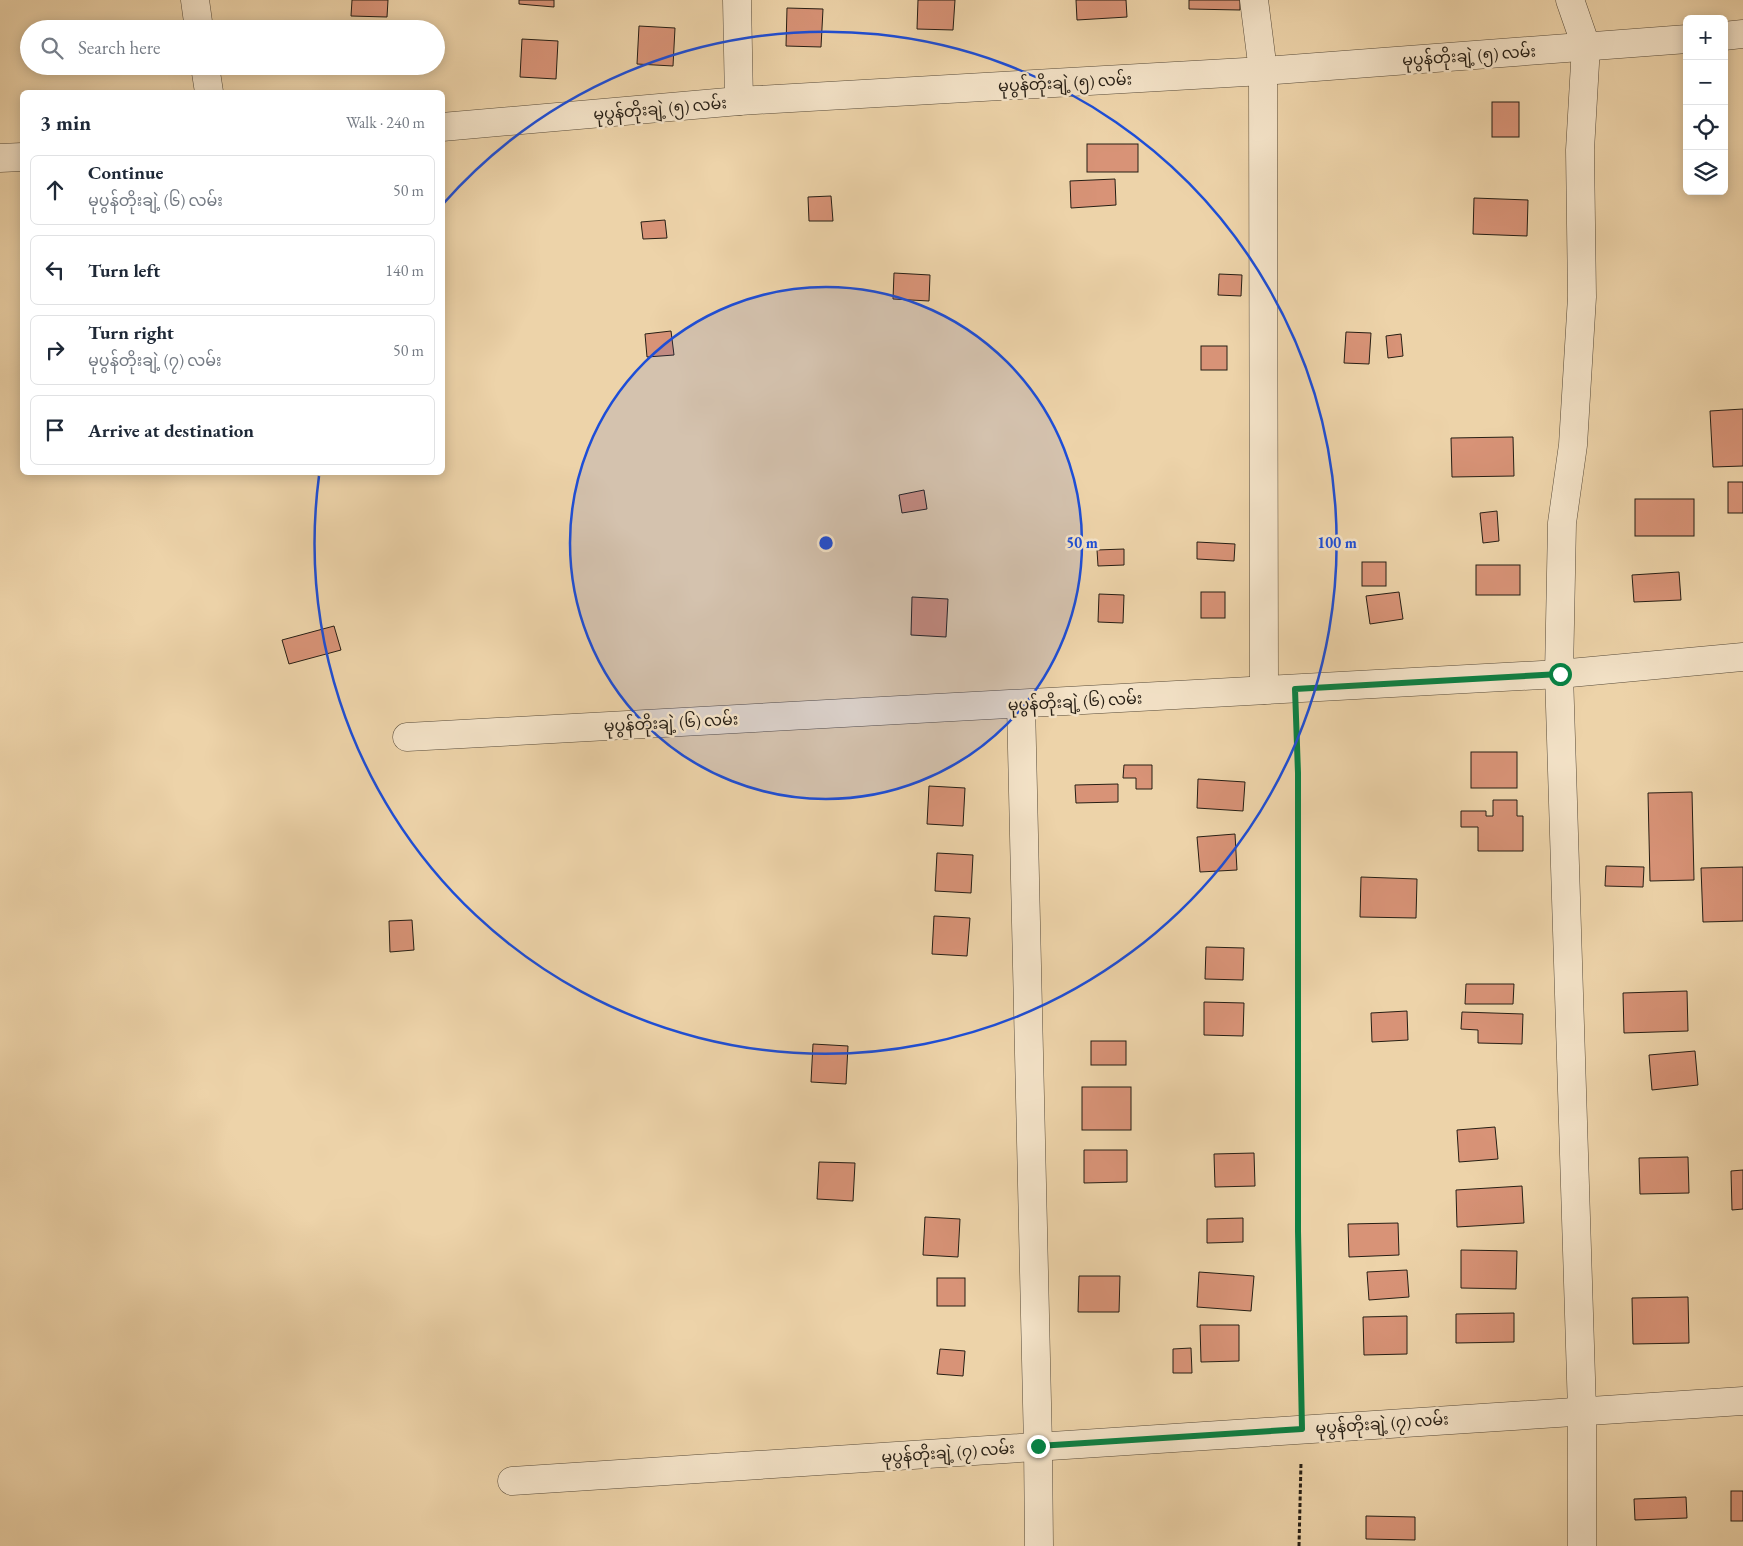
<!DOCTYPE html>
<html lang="en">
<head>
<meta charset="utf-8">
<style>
	body { margin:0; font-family:"EB Garamond","Noto Sans Myanmar",serif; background:#f6f6f7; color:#1f2937 }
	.controls { position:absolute; right:15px; top:15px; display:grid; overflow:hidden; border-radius:8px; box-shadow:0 2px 12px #0003 }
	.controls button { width:45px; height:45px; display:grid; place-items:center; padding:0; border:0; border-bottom:1px solid #e0e1e3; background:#fff; color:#1f2937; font:25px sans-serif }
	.stop { position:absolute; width:15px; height:15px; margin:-11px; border:4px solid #0b8043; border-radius:50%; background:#fff }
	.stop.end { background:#0b8043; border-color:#fff; box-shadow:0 1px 5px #0008 }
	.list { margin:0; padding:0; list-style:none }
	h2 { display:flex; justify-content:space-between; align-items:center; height:65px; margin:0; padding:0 20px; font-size:21px }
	h2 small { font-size:16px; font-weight:400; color:#747a83 }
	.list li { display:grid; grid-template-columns:32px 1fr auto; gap:15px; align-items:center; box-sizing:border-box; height:70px; margin:0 10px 10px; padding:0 10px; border:1px solid #e0e1e3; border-radius:8px }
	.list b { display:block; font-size:19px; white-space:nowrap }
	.list p { margin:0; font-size:16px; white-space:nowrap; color:#747a83 }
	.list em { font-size:16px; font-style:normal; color:#747a83 }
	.icon { flex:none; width:28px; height:28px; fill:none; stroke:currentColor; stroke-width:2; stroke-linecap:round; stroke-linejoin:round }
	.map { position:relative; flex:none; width:1743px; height:1546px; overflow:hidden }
	.search { position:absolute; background:#fff; box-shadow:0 2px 12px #0003; left:20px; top:20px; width:425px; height:55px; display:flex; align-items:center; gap:12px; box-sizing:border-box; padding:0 18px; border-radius:28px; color:#747a83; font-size:19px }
	.panel { position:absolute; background:#fff; box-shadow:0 2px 12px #0003; left:20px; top:90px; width:425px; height:385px; border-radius:8px }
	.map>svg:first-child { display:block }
	.building { fill:#d89377; stroke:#261e14 }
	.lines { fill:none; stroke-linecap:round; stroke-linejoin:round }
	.street-casing { stroke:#584b39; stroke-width:29 }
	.path { stroke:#261e14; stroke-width:3; stroke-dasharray:4 2.5; stroke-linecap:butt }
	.street { stroke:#f3e2c7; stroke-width:28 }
	.route { stroke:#0b8043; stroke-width:6 }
	.ring { fill:none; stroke:#1d4ed8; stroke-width:2.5 }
	.labels { text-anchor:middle; stroke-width:5; stroke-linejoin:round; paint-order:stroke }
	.street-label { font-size:16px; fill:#261e14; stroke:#f3e2c7 }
	.centre { fill:#1d4ed8; stroke:#f3e2c7; stroke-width:2.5 }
	.ring-label { font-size:15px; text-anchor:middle; font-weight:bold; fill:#1d4ed8; stroke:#f3e2c7; stroke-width:5; stroke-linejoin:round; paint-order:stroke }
</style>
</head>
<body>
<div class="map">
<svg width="1743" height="1546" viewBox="0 0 1743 1546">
	<rect width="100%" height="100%" fill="#edd3a9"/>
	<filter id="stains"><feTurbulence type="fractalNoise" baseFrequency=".004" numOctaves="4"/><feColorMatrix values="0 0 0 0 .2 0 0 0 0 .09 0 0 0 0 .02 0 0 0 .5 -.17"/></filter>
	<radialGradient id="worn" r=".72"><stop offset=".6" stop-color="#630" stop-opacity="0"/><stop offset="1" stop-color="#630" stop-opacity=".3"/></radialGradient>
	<!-- building -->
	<g class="building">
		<path d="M352 0H388L387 17 351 16Z"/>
		<path d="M519 0H554V7L519 4Z"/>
		<path d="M918 0H955L953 30 917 29Z"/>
		<path d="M1076 0H1126L1127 17 1077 20Z"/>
		<path d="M1189 0H1240V10L1189 9Z"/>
		<path d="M787 8 823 9 821 47 786 46Z"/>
		<path d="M639 26 675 28 673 66 637 64Z"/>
		<path d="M522 39 558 41 556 79 520 77Z"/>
		<rect x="1492" y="102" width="27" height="35"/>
		<rect x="1087" y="144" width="51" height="28"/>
		<path d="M1115 179 1116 205 1071 208 1070 181Z"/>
		<path d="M831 196 833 221H809L808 197Z"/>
		<path d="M1474 198 1528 200 1527 236 1473 234Z"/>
		<path d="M665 220 667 238 643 239 641 222Z"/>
		<path d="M894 273 930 275 929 301 893 299Z"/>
		<path d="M1219 274 1242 275 1241 296 1218 295Z"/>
		<path d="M671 331 674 355 647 357 645 334Z"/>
		<path d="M1346 332 1371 333 1369 364 1344 363Z"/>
		<path d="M1401 334 1403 356 1388 358 1386 336Z"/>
		<rect x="1201" y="346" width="26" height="24"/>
		<path d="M1743 409V466L1713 467 1710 411Z"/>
		<path d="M1513 437 1514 476 1452 477 1451 438Z"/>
		<rect x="1728" y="482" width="15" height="31"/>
		<path d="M924 490 927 509 902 513 899 495Z"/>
		<rect x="1635" y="499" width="59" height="37"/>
		<path d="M1497 511 1499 541 1483 543 1480 513Z"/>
		<path d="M1197 542 1235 544 1234 561 1197 559Z"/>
		<path d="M1124 549V565L1098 566 1097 550Z"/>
		<rect x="1362" y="562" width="24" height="24"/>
		<rect x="1476" y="565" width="44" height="30"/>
		<path d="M1679 572 1681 600 1634 602 1632 575Z"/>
		<rect x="1201" y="592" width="24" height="26"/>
		<path d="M1399 592 1403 619 1370 624 1366 596Z"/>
		<path d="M1099 594 1124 595 1123 623 1098 622Z"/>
		<path d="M912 597 948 599 946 637 911 635Z"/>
		<path d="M334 626 341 650 289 664 282 640Z"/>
		<rect x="1471" y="752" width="46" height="36"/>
		<path d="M1124 765H1152V789H1136V778H1123Z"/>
		<path d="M1198 779 1245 782 1243 811 1197 808Z"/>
		<path d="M1118 784V802L1076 803 1075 785Z"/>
		<path d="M929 786 965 788 963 826 927 824Z"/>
		<path d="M1692 792 1694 880 1650 881 1648 793Z"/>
		<path d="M1493 800H1517V816H1523V851H1478V827H1461V811H1486V816H1493Z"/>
		<path d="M1235 834 1237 870 1200 872 1197 837Z"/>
		<path d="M937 853 973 855 971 893 935 891Z"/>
		<path d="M1606 866 1644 867 1643 887 1605 886Z"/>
		<path d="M1743 867V921L1703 922 1701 868Z"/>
		<path d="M1361 877 1417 879 1416 918 1360 917Z"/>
		<path d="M934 916 970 918 967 956 932 954Z"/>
		<path d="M412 920 414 950 390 952 389 921Z"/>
		<path d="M1206 947 1244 948 1243 980 1205 979Z"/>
		<path d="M1466 984H1514L1513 1004H1465Z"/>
		<path d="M1687 991 1688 1031 1624 1033 1623 993Z"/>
		<path d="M1204 1002 1244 1003 1243 1036 1204 1035Z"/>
		<path d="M1407 1011 1408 1040 1372 1042 1371 1013Z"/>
		<path d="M1462 1012 1523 1014 1522 1044 1478 1043V1030L1461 1029Z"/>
		<rect x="1091" y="1041" width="35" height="24"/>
		<path d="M813 1044 848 1046 846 1084 811 1082Z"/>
		<path d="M1695 1051 1698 1085 1652 1090 1649 1055Z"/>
		<rect x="1082" y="1087" width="49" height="43"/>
		<path d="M1495 1127 1498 1159 1459 1162 1457 1130Z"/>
		<path d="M1084 1150H1127V1182L1084 1183Z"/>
		<path d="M1254 1153 1255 1186 1215 1187 1214 1154Z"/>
		<path d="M1688 1157 1689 1193 1640 1194 1639 1158Z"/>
		<path d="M819 1162 855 1163 853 1201 817 1199Z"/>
		<path d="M1743 1170V1209L1732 1210 1731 1171Z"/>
		<path d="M1522 1186 1524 1223 1457 1227 1456 1190Z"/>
		<path d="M925 1217 960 1219 958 1257 923 1255Z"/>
		<path d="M1243 1218V1242L1207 1243V1219Z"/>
		<path d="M1398 1223 1399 1255 1349 1257 1348 1224Z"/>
		<path d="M1461 1250 1517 1251 1516 1289 1461 1288Z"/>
		<path d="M1407 1270 1409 1297 1369 1300 1367 1272Z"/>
		<path d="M1199 1272 1254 1276 1251 1311 1197 1307Z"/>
		<path d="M1079 1276H1120L1119 1312H1078Z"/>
		<rect x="937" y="1278" width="28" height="28"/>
		<path d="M1688 1297 1689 1343 1633 1344 1632 1298Z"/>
		<path d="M1514 1313V1342L1456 1343V1314Z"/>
		<path d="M1407 1316V1354L1364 1355 1363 1317Z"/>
		<path d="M1200 1325H1239V1361L1201 1362Z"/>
		<path d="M1191 1348 1192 1373H1173V1349Z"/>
		<path d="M940 1349 965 1351 963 1376 937 1374Z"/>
		<rect x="1731" y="1491" width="12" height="30"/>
		<path d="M1686 1497 1687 1518 1635 1520 1634 1499Z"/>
		<path d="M1366 1516 1415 1517V1540L1366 1539Z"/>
	</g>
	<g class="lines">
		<defs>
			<g id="street">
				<path d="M195 0 199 29"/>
				<path d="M737 0 739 101"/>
				<path d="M1254 0 1263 71 1264 690"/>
				<path d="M1570 0 1586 46 1580 150 1582 297 1573 445 1562 523 1559 674 1582 1410V1546"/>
				<path d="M1724 36 1743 34"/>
				<path d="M205 66 209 92"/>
				<path d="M442 127 739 101 1263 71 1687 39"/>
				<path d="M0 158 22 157"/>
				<path d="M1021 704 1038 1446 1039 1546"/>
				<path d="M407 737 1559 674 1743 657"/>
				<path d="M512 1481 1743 1401"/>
			</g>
		</defs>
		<!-- street casing -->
		<use href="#street" class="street-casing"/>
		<!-- path -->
		<g class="path">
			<path d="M1296 719 1298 773V1231L1301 1398"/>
			<path d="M1299 1546 1301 1462"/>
		</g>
		<!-- street -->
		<use href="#street" class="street"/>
	</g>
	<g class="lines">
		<!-- route -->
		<path class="route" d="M1038 1446 1302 1429 1298 1231V773L1295 689 1560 674"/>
	</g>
	<!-- distance rings -->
	<circle cx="826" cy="543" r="256" fill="#1d4ed8" fill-opacity=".12"/>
	<g class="ring">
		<circle cx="826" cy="543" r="256"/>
		<path d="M443 204A511 511 0 1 1 319 476"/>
	</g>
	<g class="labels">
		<!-- street labels -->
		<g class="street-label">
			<text transform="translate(1469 55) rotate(-4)" y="6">မုပွန်တိုးချဲ့ (၅) လမ်း</text>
			<text transform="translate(1065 82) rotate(-3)" y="6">မုပွန်တိုးချဲ့ (၅) လမ်း</text>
			<text transform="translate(660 108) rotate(-5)" y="6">မုပွန်တိုးချဲ့ (၅) လမ်း</text>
			<text transform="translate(1075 701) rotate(-3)" y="6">မုပွန်တိုးချဲ့ (၆) လမ်း</text>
			<text transform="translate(671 722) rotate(-3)" y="6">မုပွန်တိုးချဲ့ (၆) လမ်း</text>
			<text transform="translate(1382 1423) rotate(-4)" y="6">မုပွန်တိုးချဲ့ (၇) လမ်း</text>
			<text transform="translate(948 1452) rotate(-4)" y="6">မုပွန်တိုးချဲ့ (၇) လမ်း</text>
		</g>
	</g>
	<circle cx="826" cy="543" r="8" class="centre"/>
	<g class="ring-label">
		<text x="1082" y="548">50 m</text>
		<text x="1337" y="548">100 m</text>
	</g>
	<rect width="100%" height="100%" filter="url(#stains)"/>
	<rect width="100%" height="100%" fill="url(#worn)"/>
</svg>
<div class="controls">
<button>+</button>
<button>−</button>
<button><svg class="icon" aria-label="locate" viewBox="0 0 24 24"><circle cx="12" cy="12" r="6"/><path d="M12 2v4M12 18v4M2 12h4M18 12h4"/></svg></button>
<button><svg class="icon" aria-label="layers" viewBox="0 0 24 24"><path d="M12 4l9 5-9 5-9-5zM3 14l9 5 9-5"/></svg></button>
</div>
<div class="stop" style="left:1560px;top:674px"></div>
<div class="stop end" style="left:1038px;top:1446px"></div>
<div class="search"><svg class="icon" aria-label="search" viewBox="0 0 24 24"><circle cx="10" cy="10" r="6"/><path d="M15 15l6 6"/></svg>Search here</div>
<section class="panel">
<h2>3 min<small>Walk · 240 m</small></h2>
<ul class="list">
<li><svg class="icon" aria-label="ahead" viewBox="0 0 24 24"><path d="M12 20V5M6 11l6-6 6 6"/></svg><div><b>Continue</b><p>မုပွန်တိုးချဲ့ (၆) လမ်း</p></div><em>50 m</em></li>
<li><svg class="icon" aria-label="left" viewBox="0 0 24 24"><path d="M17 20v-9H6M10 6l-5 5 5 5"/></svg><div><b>Turn left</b></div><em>140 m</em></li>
<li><svg class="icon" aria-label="right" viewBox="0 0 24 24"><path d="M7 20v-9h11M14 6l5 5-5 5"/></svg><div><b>Turn right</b><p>မုပွန်တိုးချဲ့ (၇) လမ်း</p></div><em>50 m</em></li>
<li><svg class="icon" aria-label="arrive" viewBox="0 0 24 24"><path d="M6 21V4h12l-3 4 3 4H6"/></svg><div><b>Arrive at destination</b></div></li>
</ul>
</section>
</div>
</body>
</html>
